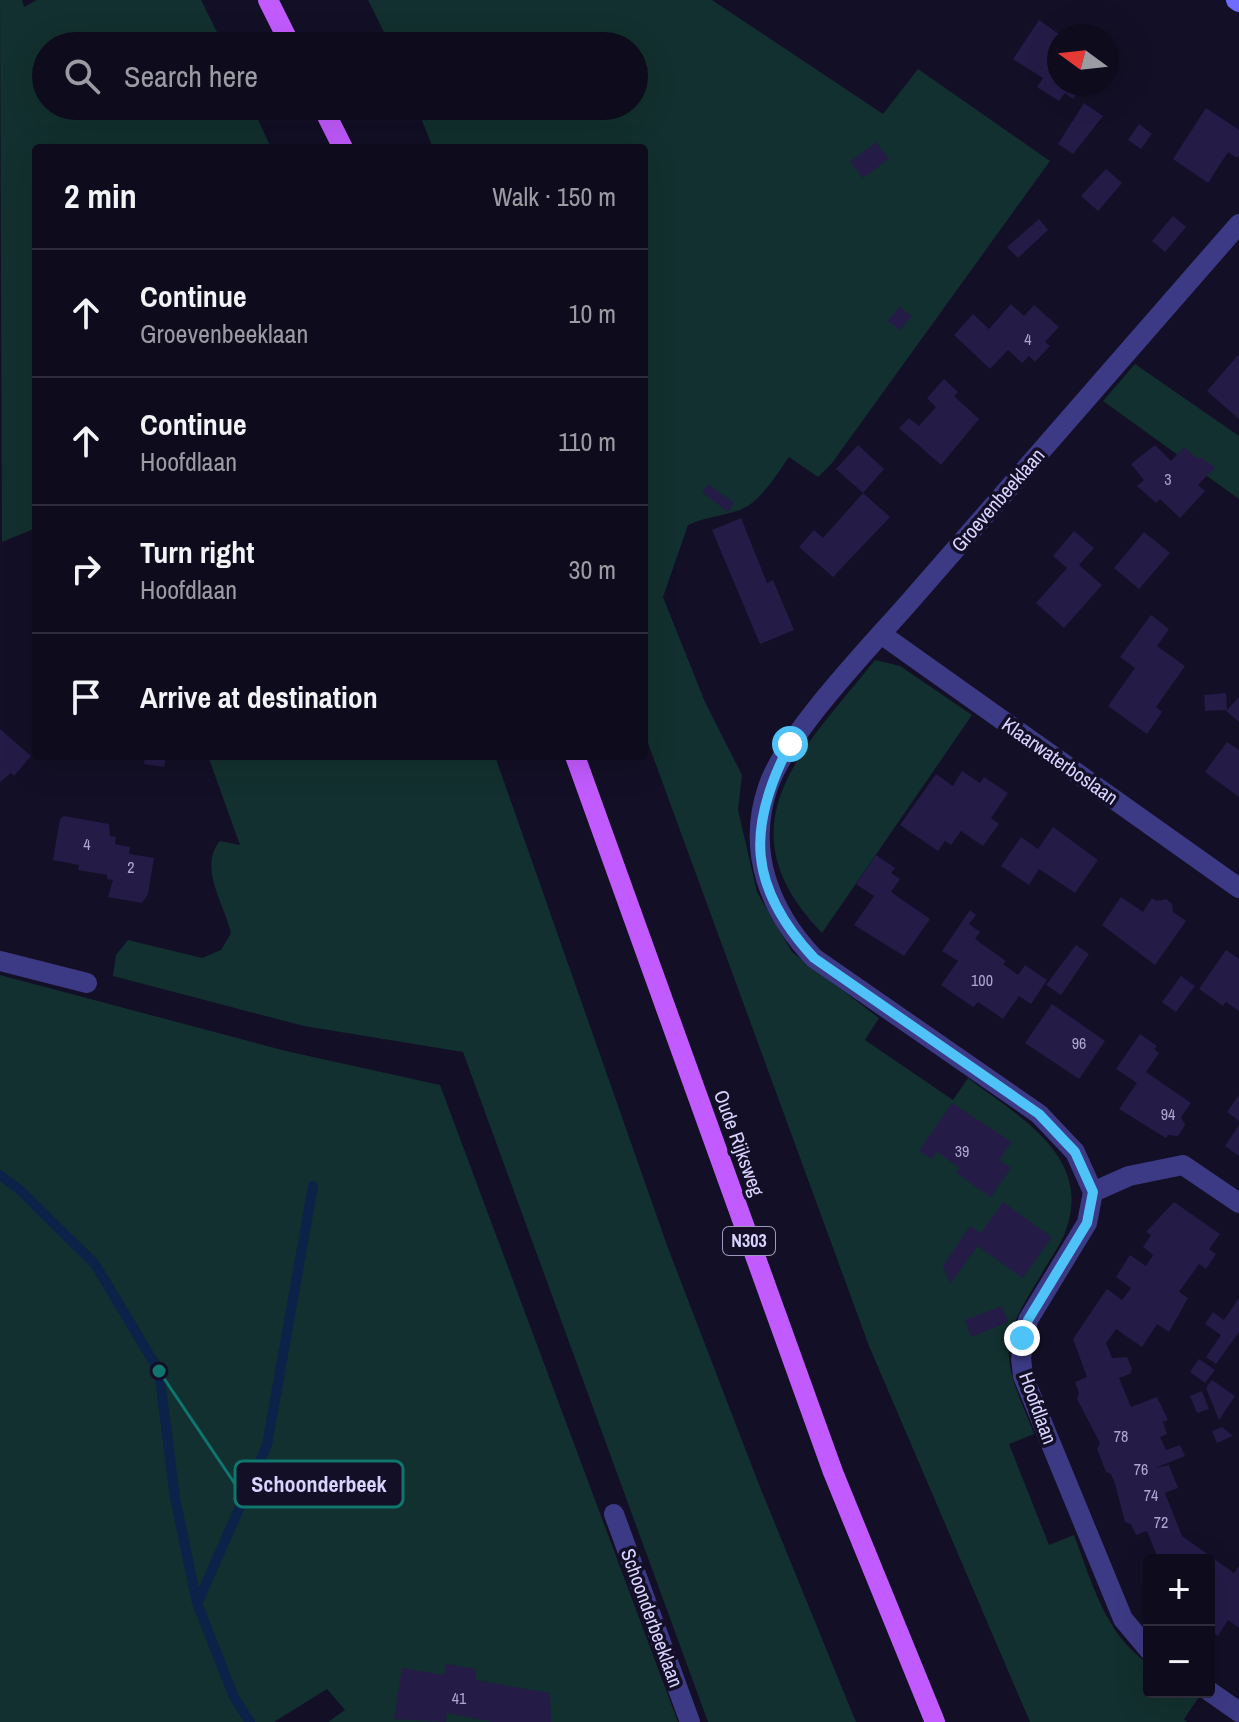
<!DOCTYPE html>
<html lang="en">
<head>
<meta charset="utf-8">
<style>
	body { margin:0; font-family:"Archivo Narrow",sans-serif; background:#171425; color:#f1f3f6 }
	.controls { position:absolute; right:24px; bottom:24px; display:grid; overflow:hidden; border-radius:8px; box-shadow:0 8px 32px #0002 }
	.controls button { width:72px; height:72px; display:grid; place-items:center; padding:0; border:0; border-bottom:2px solid #2e2b3b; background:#0e0b1c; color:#f1f3f6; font:40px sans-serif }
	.compass { position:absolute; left:1047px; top:24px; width:72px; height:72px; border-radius:50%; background:#0e0b1c; box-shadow:0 8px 32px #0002; rotate:285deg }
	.stop { position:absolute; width:24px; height:24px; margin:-18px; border:6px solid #4fc3f7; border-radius:50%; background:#fff }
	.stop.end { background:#4fc3f7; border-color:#fff; box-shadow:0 2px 8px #0008 }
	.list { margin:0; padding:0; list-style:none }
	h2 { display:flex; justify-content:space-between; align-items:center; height:104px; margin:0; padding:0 32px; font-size:34px }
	h2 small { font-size:26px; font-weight:400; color:#9b9ba3 }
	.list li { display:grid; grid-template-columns:52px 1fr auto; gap:24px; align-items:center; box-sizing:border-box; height:128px; padding:0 32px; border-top:2px solid #2e2b3b }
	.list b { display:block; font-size:30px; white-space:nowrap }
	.list p { margin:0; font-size:26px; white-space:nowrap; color:#9b9ba3 }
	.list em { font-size:26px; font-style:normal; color:#9b9ba3 }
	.icon { flex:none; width:44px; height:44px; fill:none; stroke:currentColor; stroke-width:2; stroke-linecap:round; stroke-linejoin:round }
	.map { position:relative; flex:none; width:1239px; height:1722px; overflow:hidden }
	.search { position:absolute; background:#0e0b1c; box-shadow:0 8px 32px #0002; left:32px; top:32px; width:616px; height:88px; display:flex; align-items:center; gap:20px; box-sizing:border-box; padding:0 28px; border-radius:44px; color:#9b9ba3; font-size:30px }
	.panel { position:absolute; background:#0e0b1c; box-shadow:0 8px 32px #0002; left:32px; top:144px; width:616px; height:616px; border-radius:8px }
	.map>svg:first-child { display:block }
	.green { fill:#12302f }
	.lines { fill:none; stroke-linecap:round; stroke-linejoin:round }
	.stream { stroke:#0c2248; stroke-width:10 }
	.building { fill:#241b47 }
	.minor { stroke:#3d3a85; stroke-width:20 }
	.secondary { stroke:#6f6bff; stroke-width:20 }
	.primary { stroke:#c25bff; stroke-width:20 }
	.route { stroke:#4fc3f7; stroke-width:10 }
	.labels { text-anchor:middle; stroke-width:7; stroke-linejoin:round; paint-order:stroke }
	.number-label { font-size:16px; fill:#aca6d1 }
	.shield { fill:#130f26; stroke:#9e99be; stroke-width:2 }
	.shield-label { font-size:18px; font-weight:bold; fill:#d9d4ff }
	.street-label { font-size:20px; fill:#d9d4ff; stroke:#130f26 }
	.leader { fill:none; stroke:#0f766e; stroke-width:3 }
	.callout-dot { fill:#0f766e; stroke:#130f26; stroke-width:3 }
	.callout { fill:#130f26; stroke:#0f766e; stroke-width:3 }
	.callout-label { font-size:22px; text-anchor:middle; font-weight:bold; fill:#d9d4ff }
</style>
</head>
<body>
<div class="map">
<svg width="1239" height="1722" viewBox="0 0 1239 1722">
	<rect width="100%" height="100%" fill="#130f26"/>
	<!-- green -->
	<g class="green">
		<path d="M0 0H22L24 7 37 0H201L224 46H46V106H252L271 148H36V528L2 542Z"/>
		<path d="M368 0H712L883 114 918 69 1050 161 832 463 818 477 789 457C776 475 759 505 737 511 720 516 704 518 688 525L663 597 705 702 742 775 738 810 757 892 792 952 879 1018 865 1040 953 1100 968 1078C1016 1115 1091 1154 1067 1227 1062 1244 1049 1260 1041 1275 1028 1298 1011 1320 1009 1347 1007 1376 1024 1406 1034 1434L1009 1444 1049 1545 1074 1535C1092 1582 1105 1635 1149 1664V1692H1191L1199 1697 1184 1719 1187 1722H1030L869 1346 644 732V148H433L416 106H634V46H391Z"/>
		<path d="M1135 364 1239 436V499L1103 401Z"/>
		<path d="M875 660 900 666 972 715 822 933C718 825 803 750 875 660Z"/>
		<path d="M208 756H495L668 1248 758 1482 856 1722H708L463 1052 304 1026 113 976 116 955 128 940 202 958 221 950 231 933C224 903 198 867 220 841L240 845Z"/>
		<path d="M0 975 286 1051 440 1085 678 1722H328L345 1710 327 1689 274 1722H0Z"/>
	</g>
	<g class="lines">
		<!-- stream -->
		<g class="stream">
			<path d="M0 1175 20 1190 95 1264 159 1371 175 1498 197 1603 234 1697 250 1722"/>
			<path d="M198 1602 267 1445 313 1186"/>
		</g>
	</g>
	<!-- building -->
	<g class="building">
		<path d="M1039 20 1059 34V84H1083L1073 99 1065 93 1059 101 1037 87 1043 78 1013 59Z"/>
		<path d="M1084 103 1103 116 1073 154 1058 144Z"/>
		<path d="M1206 108 1239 130V155L1237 158 1228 152 1208 183 1173 159Z"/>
		<path d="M1139 124 1152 134 1141 149 1128 140Z"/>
		<path d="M876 142 889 159 863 178 850 162Z"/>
		<path d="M1106 169 1122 183 1098 211 1081 196Z"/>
		<path d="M1173 216 1186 227 1165 252 1152 241Z"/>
		<path d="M1039 219 1048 230 1018 258 1007 247Z"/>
		<path d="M1011 304 1024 316 1034 305 1059 327 1045 342 1050 346 1035 362 1029 356 1022 363 1008 350 990 369 954 335 973 314 989 329Z"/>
		<path d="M899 307 912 316 900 330 888 321Z"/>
		<path d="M1239 354V419L1207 391Z"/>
		<path d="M944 379 958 392 954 396 979 419 941 465 899 428 909 418 919 426 936 407 927 398Z"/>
		<path d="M858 445 884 469 863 493 836 469Z"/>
		<path d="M1155 445 1171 461 1184 447 1198 459 1200 457 1215 467 1198 485 1205 491 1180 518 1160 499 1156 503 1137 486 1144 480 1131 464Z"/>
		<path d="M708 484 734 503 728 512 702 492Z"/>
		<path d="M863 493 890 517 833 577 799 547 814 530 823 538Z"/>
		<path d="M741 518 767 583 773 580 794 630 760 644 712 530Z"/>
		<path d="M1074 531 1094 548 1079 565 1102 585 1064 628 1036 603 1067 568 1053 556Z"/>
		<path d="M1144 532 1170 553 1139 589 1114 568Z"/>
		<path d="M1151 615 1169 629 1157 646 1185 666 1156 707 1162 712 1147 734 1108 706 1135 668 1120 657Z"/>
		<path d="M1226 693 1227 710 1205 711 1204 695Z"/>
		<path d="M1239 697V722L1226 711Z"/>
		<path d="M0 729 31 756 14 776 11 773 0 782Z"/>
		<path d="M1227 742 1239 750V797L1205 772Z"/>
		<path d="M145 756H166L164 767 144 764Z"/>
		<path d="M962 771 980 783 984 777 1008 793 991 818 999 824 983 846 961 831 951 845 945 841 938 851 900 825 936 774 953 786Z"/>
		<path d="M64 816 109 824 110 836 116 837 115 844 130 847 129 854 154 858 148 894 142 903 108 897 113 880 107 879V875L78 870 79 865 53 860 60 819Z"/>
		<path d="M1053 827 1098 860 1075 893 1039 869 1029 885 1001 866 1021 837 1038 849Z"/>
		<path d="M876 855 895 868 891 873 900 879 891 892 930 919 904 956 854 925 874 896 856 884Z"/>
		<path d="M1121 897 1143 912 1152 898 1157 901 1166 899 1172 904 1173 912 1186 921 1155 965 1102 925Z"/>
		<path d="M970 910 976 915 969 924 980 932 975 939 1006 961 1003 964 1018 975 1025 965 1047 980 1031 1004 1019 996 1003 1019 978 1002 973 1007 941 985 958 961 942 951Z"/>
		<path d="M1076 945 1089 954 1061 995 1046 985Z"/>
		<path d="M1226 950 1239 959V1011L1226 1002 1223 1006 1199 989Z"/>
		<path d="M1181 976 1195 986 1176 1012 1162 1002Z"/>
		<path d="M1052 1004 1105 1041 1079 1079 1025 1043Z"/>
		<path d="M1140 1034 1157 1046 1154 1049 1159 1053 1146 1072 1191 1103 1181 1117 1185 1125 1178 1136 1168 1135 1166 1138 1119 1109 1137 1083 1116 1069Z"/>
		<path d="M1239 1095V1121L1227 1112Z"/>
		<path d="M952 1103 1012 1142 999 1160 1011 1168 991 1197 956 1173 960 1168 937 1152 931 1159 919 1151Z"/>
		<path d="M1239 1125V1156L1225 1146Z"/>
		<path d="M1003 1202 1052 1237 1023 1278 978 1246 950 1284 943 1266 970 1226 981 1233Z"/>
		<path d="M1174 1202 1220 1234 1209 1249 1216 1254 1206 1269 1199 1264 1179 1292 1188 1298 1169 1332 1157 1324 1142 1347 1116 1329 1106 1343 1112 1358 1127 1357 1132 1369 1130 1374 1119 1378 1131 1407 1157 1397 1168 1420 1163 1422 1167 1434 1160 1437 1166 1450 1180 1445 1185 1456 1155 1468 1169 1465 1178 1488 1165 1493 1182 1536 1234 1573 1239 1566V1628L1228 1620 1218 1636 1209 1630V1560H1163L1157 1556 1147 1531 1136 1535 1131 1524 1125 1522 1115 1484 1111 1474 1106 1472 1097 1449 1100 1443 1077 1399 1079 1393 1075 1382 1087 1377 1073 1339 1107 1289 1122 1300 1131 1288 1116 1277 1130 1255 1146 1266 1153 1255 1143 1247 1151 1235 1146 1232Z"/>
		<path d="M1239 1298V1332L1216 1364 1206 1357 1221 1335 1205 1324 1213 1312 1224 1320Z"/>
		<path d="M1002 1306 1008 1322 971 1337 965 1320Z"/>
		<path d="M1199 1359 1215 1370 1205 1383 1190 1372Z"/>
		<path d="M1212 1380 1235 1396 1219 1420 1206 1388Z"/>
		<path d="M1202 1391 1209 1409 1197 1413 1190 1396Z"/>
		<path d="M1222 1427 1233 1436 1217 1443 1212 1431Z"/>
		<path d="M446 1664 476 1669 475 1680 550 1693 551 1722H493L447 1713 446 1722 394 1719 402 1668 444 1675Z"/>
	</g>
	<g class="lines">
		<!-- minor -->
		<g class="minor">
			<path d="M881 634 1239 888"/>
			<path d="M0 961 87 983"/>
			<path d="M1093 1192 1129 1176 1183 1165 1239 1203"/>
			<path d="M614 1514 690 1722"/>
			<path d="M1149 1650 1123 1619 1023 1376 1021 1358 1028 1320 1087 1223 1093 1192 1075 1152 1039 1114 814 958C770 912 746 851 768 787 786 733 872 645 912 599 1021 474 1130 349 1239 224"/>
			<path d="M1209 1691 1239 1712"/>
		</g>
		<!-- secondary -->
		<path class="secondary" d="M1236 0 1239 2"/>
		<!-- primary -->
		<g class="primary">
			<path d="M268 0 291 46"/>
			<path d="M322 106 343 148"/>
			<path d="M575 756 833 1472 935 1722"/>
		</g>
	</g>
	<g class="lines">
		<!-- route -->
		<path class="route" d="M790 744C746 828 748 887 814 958L1039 1114 1075 1152 1093 1192 1087 1223 1028 1320 1022 1338"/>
	</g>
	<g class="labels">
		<!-- number labels -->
		<g class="number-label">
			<text x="1028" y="345">4</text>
			<text x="1168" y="485">3</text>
			<text x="87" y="850">4</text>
			<text x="131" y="873">2</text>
			<text x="982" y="986">100</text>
			<text x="1079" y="1049">96</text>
			<text x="1168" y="1120">94</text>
			<text x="962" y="1157">39</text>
			<text x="1121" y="1442">78</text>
			<text x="1141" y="1475">76</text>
			<text x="1151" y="1501">74</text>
			<text x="1161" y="1528">72</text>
			<text x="459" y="1704">41</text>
		</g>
		<!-- shield labels -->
		<rect class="shield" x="723" y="1227" width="52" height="28" rx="6"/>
		<g class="shield-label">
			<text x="749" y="1247">N303</text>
		</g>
		<!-- street labels -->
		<g class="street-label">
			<text transform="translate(998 500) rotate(-49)" y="7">Groevenbeeklaan</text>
			<text transform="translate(1060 761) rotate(35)" y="7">Klaarwaterboslaan</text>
			<text transform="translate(739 1143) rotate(70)" y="7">Oude Rijksweg</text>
			<text transform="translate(1038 1408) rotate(70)" y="7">Hoofdlaan</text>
			<text transform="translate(652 1618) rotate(70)" y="7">Schoonderbeeklaan</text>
		</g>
	</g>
	<!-- callouts -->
	<path class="leader" d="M159 1371L235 1484"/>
	<circle class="callout-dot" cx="159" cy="1371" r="8"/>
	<rect class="callout" x="235" y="1461" width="168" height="46" rx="8"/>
	<g class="callout-label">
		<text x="319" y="1492">Schoonderbeek</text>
	</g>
</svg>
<div class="controls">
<button>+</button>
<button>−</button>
</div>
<svg class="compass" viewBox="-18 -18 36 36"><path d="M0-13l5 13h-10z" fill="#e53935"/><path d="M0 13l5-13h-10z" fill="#9b9ba3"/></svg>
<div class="stop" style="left:790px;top:744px"></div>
<div class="stop end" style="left:1022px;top:1338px"></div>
<div class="search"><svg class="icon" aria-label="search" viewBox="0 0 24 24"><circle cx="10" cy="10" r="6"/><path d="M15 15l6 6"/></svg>Search here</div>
<section class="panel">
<h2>2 min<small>Walk · 150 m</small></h2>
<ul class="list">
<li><svg class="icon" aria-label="ahead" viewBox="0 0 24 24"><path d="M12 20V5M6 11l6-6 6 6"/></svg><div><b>Continue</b><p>Groevenbeeklaan</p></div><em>10 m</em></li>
<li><svg class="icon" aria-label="ahead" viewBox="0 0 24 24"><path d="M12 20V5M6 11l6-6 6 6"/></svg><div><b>Continue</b><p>Hoofdlaan</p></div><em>110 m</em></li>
<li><svg class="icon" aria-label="right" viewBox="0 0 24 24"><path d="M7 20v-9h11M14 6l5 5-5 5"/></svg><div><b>Turn right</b><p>Hoofdlaan</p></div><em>30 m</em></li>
<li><svg class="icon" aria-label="arrive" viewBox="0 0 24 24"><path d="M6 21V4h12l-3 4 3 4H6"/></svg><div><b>Arrive at destination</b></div></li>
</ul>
</section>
</div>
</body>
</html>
